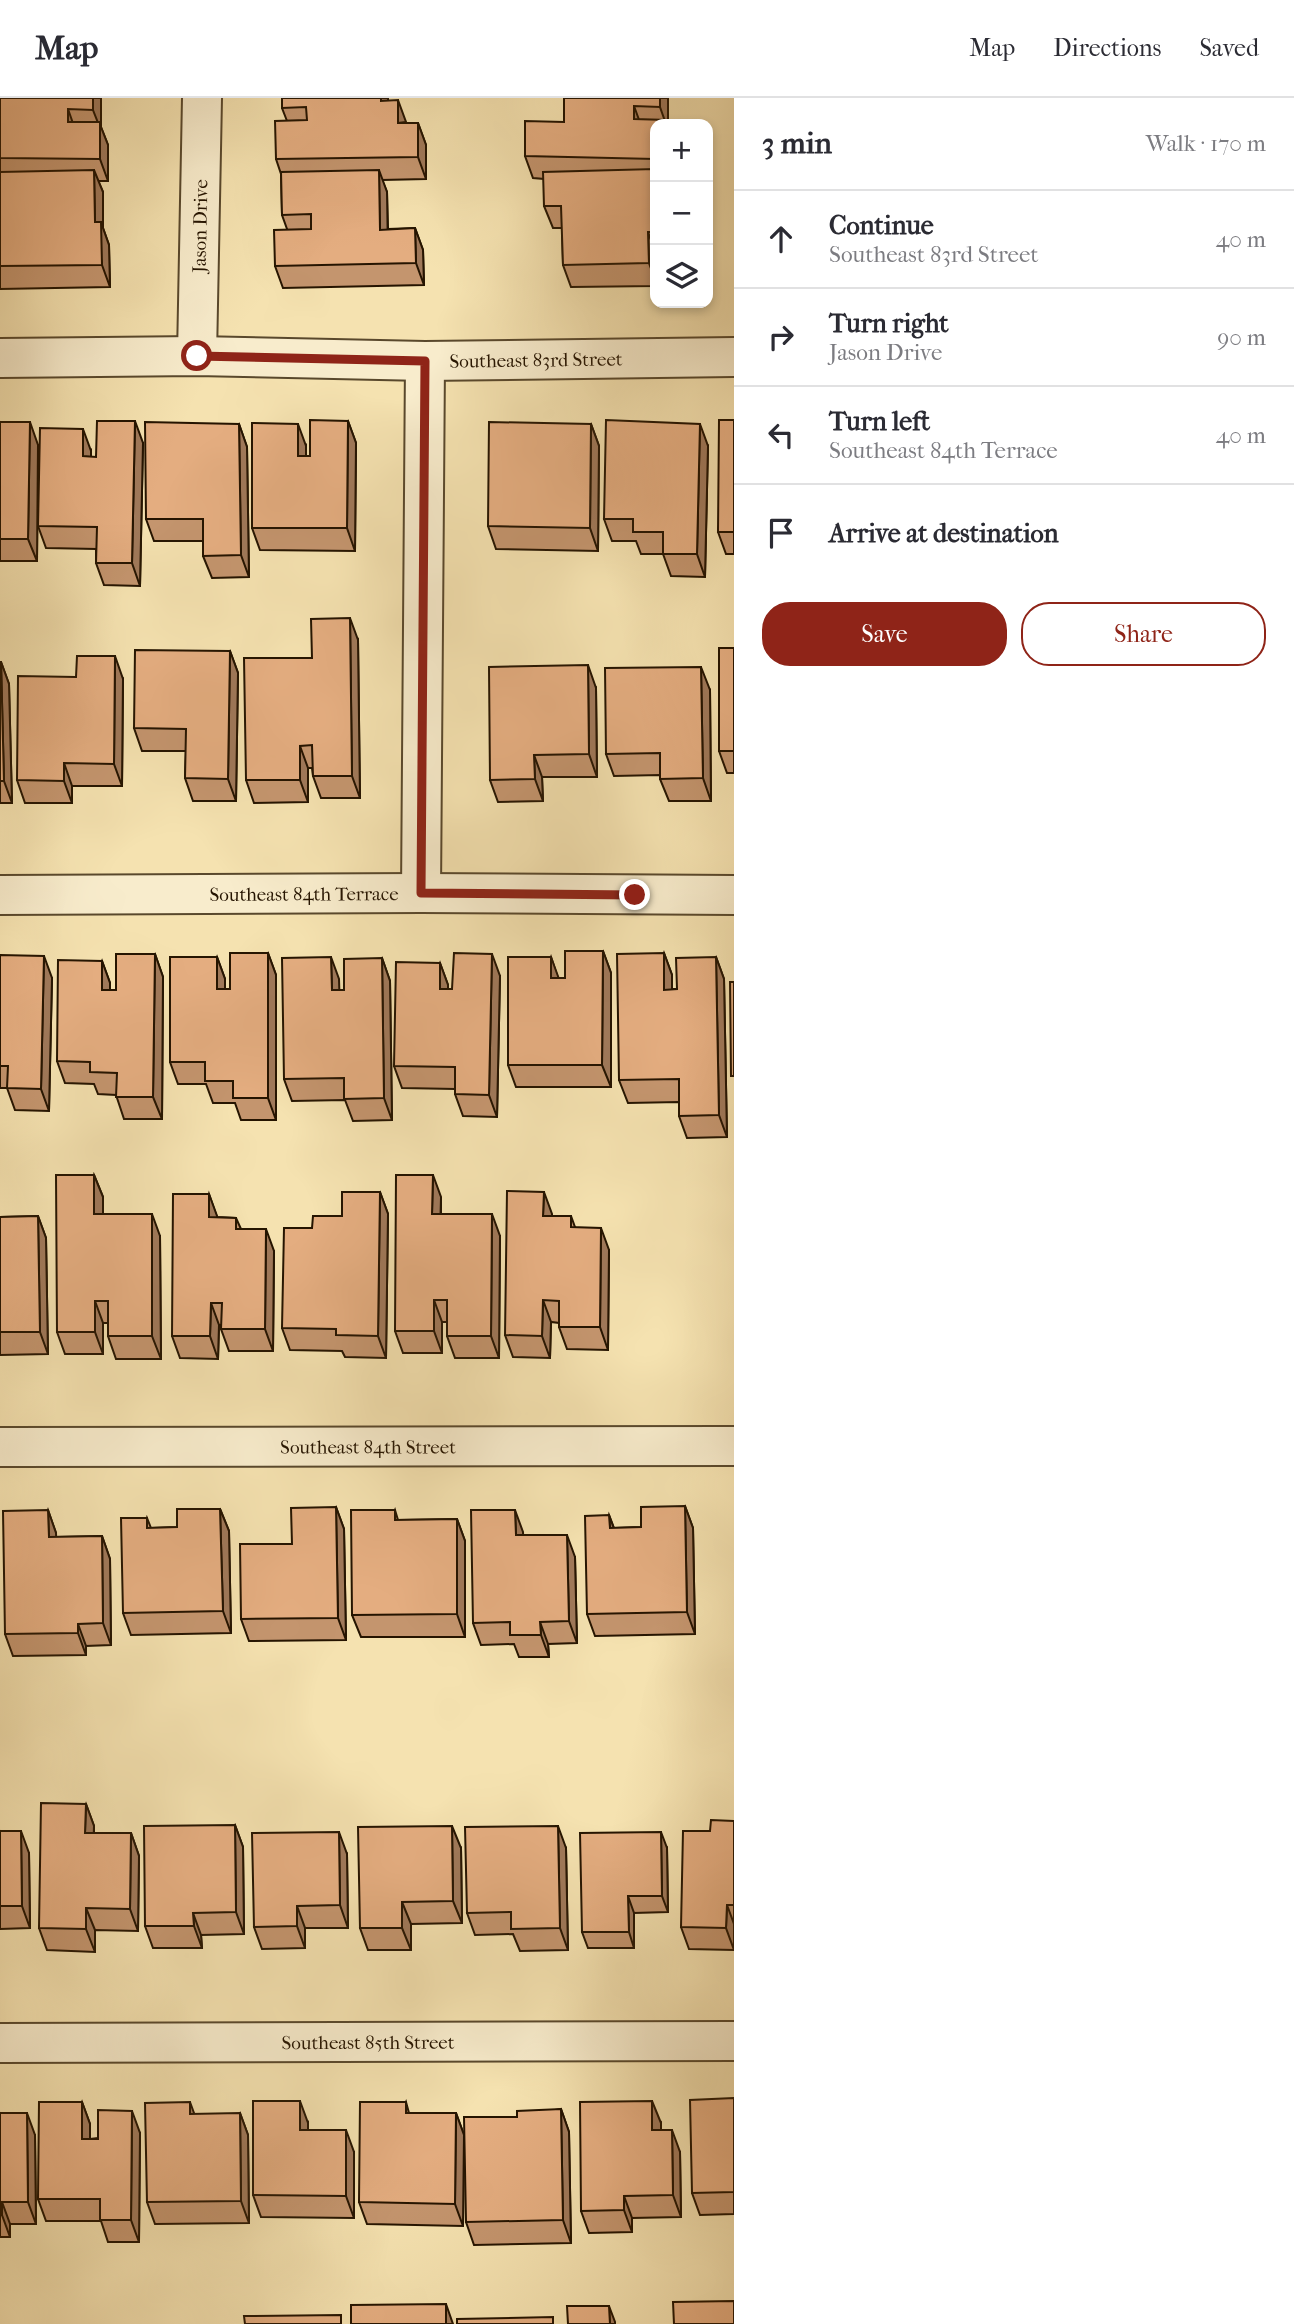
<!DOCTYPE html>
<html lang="en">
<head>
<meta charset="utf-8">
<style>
	body { margin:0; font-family:"IM FELL French Canon",serif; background:#f2f2f3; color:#2b2b33 }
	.controls { position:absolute; right:21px; top:21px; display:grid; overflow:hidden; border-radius:14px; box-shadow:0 4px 10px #0003 }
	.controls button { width:63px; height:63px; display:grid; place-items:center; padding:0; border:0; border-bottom:2px solid #e1e1e2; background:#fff; color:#2b2b33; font:35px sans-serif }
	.stop { position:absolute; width:21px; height:21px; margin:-16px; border:5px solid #8f2418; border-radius:50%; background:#fff }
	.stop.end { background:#8f2418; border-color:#fff; box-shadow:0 2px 7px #0008 }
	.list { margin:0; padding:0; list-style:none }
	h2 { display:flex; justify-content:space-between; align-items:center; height:91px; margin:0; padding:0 28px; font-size:30px }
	h2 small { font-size:23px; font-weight:400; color:#7c7c81 }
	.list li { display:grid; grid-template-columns:46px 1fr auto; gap:21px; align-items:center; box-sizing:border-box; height:98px; padding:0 28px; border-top:2px solid #e1e1e2 }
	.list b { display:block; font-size:26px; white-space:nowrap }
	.list p { margin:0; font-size:23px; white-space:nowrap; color:#7c7c81 }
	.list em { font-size:23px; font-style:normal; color:#7c7c81 }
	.actions { display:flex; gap:14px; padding:21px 28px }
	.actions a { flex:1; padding:16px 0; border:2px solid #8f2418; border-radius:28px; text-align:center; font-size:24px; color:#8f2418 }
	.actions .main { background:#8f2418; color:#fff }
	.icon { flex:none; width:38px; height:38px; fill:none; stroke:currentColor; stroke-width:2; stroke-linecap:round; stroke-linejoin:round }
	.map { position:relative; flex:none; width:734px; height:2226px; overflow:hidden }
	header { display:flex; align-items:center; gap:42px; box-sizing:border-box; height:98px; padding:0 35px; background:#fff; border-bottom:2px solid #e1e1e2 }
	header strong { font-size:33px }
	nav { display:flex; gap:38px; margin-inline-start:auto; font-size:24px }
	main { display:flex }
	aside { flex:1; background:#fff }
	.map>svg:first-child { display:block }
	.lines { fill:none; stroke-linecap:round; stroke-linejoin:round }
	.minor-casing { stroke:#59482c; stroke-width:42 }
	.minor { stroke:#f8eccc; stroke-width:38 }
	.wall { fill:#c4956e; stroke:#251400; stroke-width:2 }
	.shaded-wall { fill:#a0795a; stroke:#251400; stroke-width:2 }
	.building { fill:#e4ad80; stroke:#251400; stroke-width:2 }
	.route { stroke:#8f2418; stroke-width:9 }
	.labels { text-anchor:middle; stroke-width:6; stroke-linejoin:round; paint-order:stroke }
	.street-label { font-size:19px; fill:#251400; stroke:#f8eccc }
</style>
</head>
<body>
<header>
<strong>Map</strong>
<nav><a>Map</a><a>Directions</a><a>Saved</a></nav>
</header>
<main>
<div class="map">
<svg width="734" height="2226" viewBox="0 0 734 2226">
	<rect width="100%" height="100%" fill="#f5e2b0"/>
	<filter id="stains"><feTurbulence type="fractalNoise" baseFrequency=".00286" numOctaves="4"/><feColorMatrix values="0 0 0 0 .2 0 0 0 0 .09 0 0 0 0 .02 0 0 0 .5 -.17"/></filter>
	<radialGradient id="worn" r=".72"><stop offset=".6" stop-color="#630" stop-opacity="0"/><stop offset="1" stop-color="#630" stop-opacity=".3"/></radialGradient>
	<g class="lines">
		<defs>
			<g id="minor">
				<path id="s1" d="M197 258 202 0"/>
				<path id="s2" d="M0 260 197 258 425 263 734 259"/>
				<path d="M421 795 425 263"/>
				<path id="s3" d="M0 797 421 795 734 797"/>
				<path id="s4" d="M0 1349 734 1348"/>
				<path id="s5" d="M0 1945 734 1943"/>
			</g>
		</defs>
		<!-- minor casing -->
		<use href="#minor" class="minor-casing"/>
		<!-- minor -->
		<use href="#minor" class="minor"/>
	</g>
	<!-- wall -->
	<g class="wall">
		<path d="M0 0H101V29L108 47V83H98L103 94V130L109 147 110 189 0 191Z"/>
		<path d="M282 0H388V3L406 25H418L426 47V81L382 82 387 94 388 131 415 130 423 152 424 187 283 190 275 168 287 131 282 117 281 76 276 61 287 23 282 10Z"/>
		<path d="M668 0V22L670 26H655V188L571 189 563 167 562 130H553L544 108V81L533 80 525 58 564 24Z"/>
		<path d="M734 322V456H726L718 434Z"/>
		<path d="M348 323 356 345 355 453 260 452 252 430 306 348V358H310Z"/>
		<path d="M0 324 38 347 37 463H0Z"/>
		<path d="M239 326 247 349 249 479 212 480 203 458V443H154L146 421Z"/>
		<path d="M591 326 599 348 598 453 496 451 488 428Z"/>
		<path d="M143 345 140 488 104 487 96 465V451L46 450 38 428 91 353V359H96Z"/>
		<path d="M708 348 705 479 671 478 663 456H641L636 443H612L604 421Z"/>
		<path d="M358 542 360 700H321L313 678 312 670H308V704L254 705 246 682Z"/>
		<path d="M734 550V675H727L719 653Z"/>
		<path d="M230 553 238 575 236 703H193L185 680 186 653H142L134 630Z"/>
		<path d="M0 564H1L9 586 12 705H0Z"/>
		<path d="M123 581 122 688H72V705H25L17 682Z"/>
		<path d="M596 590 597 679H542L543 703 498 704 490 682Z"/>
		<path d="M710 592 711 703H669L660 681V677L614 678 606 656Z"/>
		<path d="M603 853 611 875V989H516L508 967 551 859 558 880H565Z"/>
		<path d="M268 855 276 877V1022H241L235 1005H213L206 986H178L170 964 217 859 225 881V891H230Z"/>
		<path d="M664 855 672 877V891H677L716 859 724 881 727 1039 687 1040 679 1018V1004L628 1005 619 982Z"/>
		<path d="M155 856 163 879 162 1021H124L116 997 98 996 94 986 65 985 57 963 102 863 110 885V892H116Z"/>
		<path d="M0 857 52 880 49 1013 15 1012 7 990H0Z"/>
		<path d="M382 860 390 883 392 1022 353 1023 345 1002 292 1003 284 981 339 881V892H344Z"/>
		<path d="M440 865 448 887V891H452L500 878 497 1019 463 1018 455 996V991L402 990 394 968Z"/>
		<path d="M94 1077 103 1099V1116L160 1138 161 1261H116L108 1238V1225H103V1256H65L57 1234Z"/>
		<path d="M380 1094 388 1116 386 1260 345 1259 342 1253 290 1252 282 1230 312 1130 342 1118Z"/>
		<path d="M209 1096 217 1119 236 1120 241 1131 274 1153 273 1253H229L221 1231V1227H219L218 1261 180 1260 172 1238Z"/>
		<path d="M441 1099V1116L500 1138 499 1260H455L447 1238V1224H442V1255H403L395 1233Z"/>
		<path d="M552 1116V1118H571L575 1129 609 1152 608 1252 567 1251 559 1229V1225L551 1224 550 1260 513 1259 505 1237Z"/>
		<path d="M38 1118 46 1140 48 1256 0 1257V1119Z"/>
		<path d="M685 1408 693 1430 695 1536 595 1538 587 1516 609 1417 614 1430 641 1429Z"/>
		<path d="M336 1409 344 1431 346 1542 249 1543 241 1521 292 1446Z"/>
		<path d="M220 1411 229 1433 231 1535 131 1537 123 1515 147 1420 151 1430 177 1429Z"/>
		<path d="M48 1412 56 1435V1439L102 1438 110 1461 111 1547 86 1548V1557L13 1558 5 1536Z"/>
		<path d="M395 1412 398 1422 457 1421 465 1443V1539H361L352 1517Z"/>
		<path d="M523 1434V1437L575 1459 577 1545 548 1546 549 1559H519L514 1546 481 1547 473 1525Z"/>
		<path d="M86 1706 94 1728V1735H131L139 1758 138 1833 95 1832V1854L47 1852 39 1830Z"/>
		<path d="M734 1723V1852L689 1851 681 1829 710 1733Z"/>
		<path d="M235 1727 243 1749 244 1836 201 1837 202 1850H153L145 1828Z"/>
		<path d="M0 1733 29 1755 30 1830 0 1831Z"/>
		<path d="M461 1750 462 1825 411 1826V1852H368L360 1830Z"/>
		<path d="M566 1750 568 1852 520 1853 513 1836 475 1837 467 1815Z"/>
		<path d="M667 1750 668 1814 634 1815V1850H588L582 1834Z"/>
		<path d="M347 1756 348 1830H305V1850L262 1851 254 1829Z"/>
		<path d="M734 2000V2116L700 2117 692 2095Z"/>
		<path d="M82 2004 90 2026V2041L140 2035 139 2144H108L101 2123H46L38 2101Z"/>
		<path d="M406 2004 409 2015H456L464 2037 463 2128 367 2126 359 2104Z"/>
		<path d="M561 2011 569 2034 571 2145 474 2147 466 2124 517 2019Z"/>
		<path d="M0 2015 35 2037 36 2126H10V2139H0Z"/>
		<path d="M240 2015 248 2037 249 2125 155 2126 147 2104Z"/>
		<path d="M308 2025V2032L354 2054V2120L261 2119 253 2097Z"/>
		<path d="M661 2025V2032L680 2054 681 2119 632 2120V2134L589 2135 581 2113Z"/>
	</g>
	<!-- shaded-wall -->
	<g class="shaded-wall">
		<path d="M93 0H101V29L108 47V83L100 61V30L93 12Z"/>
		<path d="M381 0H388L389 25 381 3Z"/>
		<path d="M660 0H668V22L670 26H666L660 9Z"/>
		<path d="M398 2 406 24 398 25Z"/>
		<path d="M634 8 642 30 634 21Z"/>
		<path d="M68 11 76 34 68 24Z"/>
		<path d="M418 25 426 47V81L418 59Z"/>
		<path d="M94 72 103 94V130L109 147 110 189 102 167 95 124Z"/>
		<path d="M379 72 387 94 388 154 380 132Z"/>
		<path d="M415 130 423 152 424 187 416 165Z"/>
		<path d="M648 134 655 153V182L649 165Z"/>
		<path d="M135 323 143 345 140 488 132 465Z"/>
		<path d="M348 323 356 345 355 453 347 430Z"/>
		<path d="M30 324 38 347 37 463 28 441Z"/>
		<path d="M239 326 247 349 249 479 241 457Z"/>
		<path d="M298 326 306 348V380L298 358Z"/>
		<path d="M591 326 599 348 598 453 590 430Z"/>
		<path d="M700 326 708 348 705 479 697 456Z"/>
		<path d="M83 331 91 353V380L83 358Z"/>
		<path d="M350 520 358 542 360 700 352 678Z"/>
		<path d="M230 553 238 575 236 703 228 681Z"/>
		<path d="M115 558 123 581 122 688 114 666Z"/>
		<path d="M1 564 9 586 12 705 4 683Z"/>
		<path d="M588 567 596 590 597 679 589 656Z"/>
		<path d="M701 569 710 592 711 703 703 680Z"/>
		<path d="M300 648 308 670V704L300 682Z"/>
		<path d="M534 657 542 679 543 703 535 681Z"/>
		<path d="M64 665 72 688V705L64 683Z"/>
		<path d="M603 853 611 875V989L602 967Z"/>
		<path d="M268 855 276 877V1022L268 1000Z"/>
		<path d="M664 855 672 877V914L664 892Z"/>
		<path d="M155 856 163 879 162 1021 153 999Z"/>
		<path d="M492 856 500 878 497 1019 489 997Z"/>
		<path d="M44 858 52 880 49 1013 41 991Z"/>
		<path d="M217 859 225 881V913L217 891Z"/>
		<path d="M331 859 339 881 340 914 332 892Z"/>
		<path d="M551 859 559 881 551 880Z"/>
		<path d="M716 859 724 881 727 1039 719 1017Z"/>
		<path d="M382 860 390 883 392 1022 384 1000Z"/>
		<path d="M102 863 110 885V914L102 892Z"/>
		<path d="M440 865 448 887V913L440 891Z"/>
		<path d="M94 1077 103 1099V1138L94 1116Z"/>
		<path d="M433 1077 441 1099 440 1138 432 1116Z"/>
		<path d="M380 1094 388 1116 386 1260 378 1238Z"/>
		<path d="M544 1094 552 1116 551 1140 543 1118Z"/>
		<path d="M209 1096 217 1118V1141L209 1119Z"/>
		<path d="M152 1116 160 1138 161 1261 152 1238Z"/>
		<path d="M492 1116 500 1138 499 1260 491 1238Z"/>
		<path d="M38 1118 46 1140 48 1256 40 1234Z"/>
		<path d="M601 1130 609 1152 608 1252 600 1229Z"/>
		<path d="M266 1131 274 1153 273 1253 265 1231Z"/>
		<path d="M434 1202 442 1224V1255L434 1233Z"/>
		<path d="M543 1202 551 1224 550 1260 542 1238Z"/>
		<path d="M95 1203 103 1225V1256L95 1234Z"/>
		<path d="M211 1205 219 1227 218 1261 210 1238Z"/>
		<path d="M685 1408 693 1430 695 1536 687 1514Z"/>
		<path d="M336 1409 344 1431 346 1542 338 1520Z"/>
		<path d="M220 1411 229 1433 231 1535 223 1513Z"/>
		<path d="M48 1412 56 1435 57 1461 49 1439Z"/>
		<path d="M515 1412 523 1434 524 1459 516 1437Z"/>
		<path d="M609 1417 617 1439 610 1430Z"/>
		<path d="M457 1421 465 1443V1539L457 1516Z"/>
		<path d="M567 1437 575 1459 577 1545 569 1523Z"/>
		<path d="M102 1438 110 1461 111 1547 103 1525Z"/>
		<path d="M540 1524 548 1546 549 1559 541 1537Z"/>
		<path d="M78 1526 86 1548V1557L78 1535Z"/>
		<path d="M86 1706 94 1728 93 1757 85 1735Z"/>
		<path d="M235 1727 243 1749 244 1836 236 1814Z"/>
		<path d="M452 1728 461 1750 462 1825 453 1803Z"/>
		<path d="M558 1728 566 1750 568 1852 560 1830Z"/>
		<path d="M21 1733 29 1755 30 1830 22 1808Z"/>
		<path d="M339 1734 347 1756 348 1830 340 1807Z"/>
		<path d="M661 1734 667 1750 668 1814 662 1798Z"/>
		<path d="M131 1735 139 1758 138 1833 130 1811Z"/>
		<path d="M628 1798 634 1815V1850L629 1834Z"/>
		<path d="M402 1804 411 1826V1852L402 1830Z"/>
		<path d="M727 1807 734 1826V1852L726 1830Z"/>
		<path d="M297 1808 305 1830V1850L297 1828Z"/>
		<path d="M86 1810 95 1832V1854L86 1831Z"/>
		<path d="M193 1815 201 1837 202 1850 194 1828Z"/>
		<path d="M300 2003 308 2025V2054L300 2032Z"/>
		<path d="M652 2003 661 2025V2054L652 2032Z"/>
		<path d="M82 2004 90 2026V2063L82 2041Z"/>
		<path d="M190 2004 198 2026 190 2016Z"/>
		<path d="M561 2011 569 2034 571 2145 563 2122Z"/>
		<path d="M132 2013 140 2035 139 2144 131 2122Z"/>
		<path d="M27 2015 35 2037 36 2126 28 2104Z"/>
		<path d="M240 2015 248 2037 249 2125 241 2103Z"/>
		<path d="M456 2015 464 2037 463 2128 455 2106Z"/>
		<path d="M346 2032 354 2054V2120L346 2098Z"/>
		<path d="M672 2032 680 2054 681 2119 673 2097Z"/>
		<path d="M624 2098 632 2120V2134L624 2112Z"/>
		<path d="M2 2104 10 2126V2139L2 2117Z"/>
		<path d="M446 2206 453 2226H446Z"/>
		<path d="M609 2208 615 2224V2226H610Z"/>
	</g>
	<!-- building -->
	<g class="building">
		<path d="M0 0H93V12L68 11V24H100V61L0 60Z"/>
		<path d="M282 0H381V3L398 2V25H418V59L276 61 275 23 307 22 306 9 282 10Z"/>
		<path d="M564 0H660V9L634 8V21L668 22V26H655V61L525 58V23L564 24Z"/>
		<path d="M655 71V134H648L649 165 563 167 561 108H544L543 74Z"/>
		<path d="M94 72 95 124H101L102 167 0 168V74Z"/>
		<path d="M379 72 380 132 415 130 416 165 275 168 274 132 311 131V116L282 117 281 74Z"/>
		<path d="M310 322 348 323 347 430H252V325L298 326V358H310Z"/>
		<path d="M606 322 700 326 697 456H663V434H633V421H604Z"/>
		<path d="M719 322H734V434H718Z"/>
		<path d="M97 323H135L132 465H96L97 429 38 428 40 330 83 331V358L96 359Z"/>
		<path d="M0 324H30L28 441H0Z"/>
		<path d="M145 324 239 326 241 457 203 458V421H146Z"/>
		<path d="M489 324 591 326 590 430 488 428Z"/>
		<path d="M350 520 352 678H313L312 647 300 648V682H246L244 560H312L311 521Z"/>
		<rect x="719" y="550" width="15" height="103"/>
		<path d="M135 552 230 553 228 681 185 680 186 631 134 630Z"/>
		<path d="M77 558H115L114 666 64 665V683L17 682 18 578 76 579Z"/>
		<path d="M0 564H1L4 683H0Z"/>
		<path d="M588 567 589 656 534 657 535 681 490 682 489 569Z"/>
		<path d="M701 569 703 680 660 681V655L606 656 605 570Z"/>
		<path d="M565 853H603L602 967H508V859H551V880H565Z"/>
		<path d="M230 855H268V1000H233V983H205V964H170V859H217V891H230Z"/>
		<path d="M454 855 492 856 489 997 455 996V969L394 968 396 864 440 865V891H452Z"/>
		<path d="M664 855V892L677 891 676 860 716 859 719 1017 679 1018V981L619 982 617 856Z"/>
		<path d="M116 856H155L153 999H116L117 975 90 974V964L57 963 58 862 102 863V892H116Z"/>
		<path d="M0 857 44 858 41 991 7 990 8 968H0Z"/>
		<path d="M331 859 332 892H344V861L382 860 384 1000 344 1001V980L284 981 282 860Z"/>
		<path d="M730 884H734V978H731Z"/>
		<path d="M56 1077H94V1116H152V1238H108V1203H95V1234H57Z"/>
		<path d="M396 1077H433L432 1116H492L491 1238H447V1202H434V1233H395Z"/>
		<path d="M507 1093 544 1094 543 1118H571V1129L601 1130 600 1229H559V1203L543 1202 542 1238 505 1237Z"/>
		<path d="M342 1094H380L378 1238 336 1237V1231L282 1230 284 1130H312L313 1118H342Z"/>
		<path d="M173 1096H209V1119L236 1120V1131H266L265 1231H221L222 1205H211L210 1238H172Z"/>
		<path d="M38 1118 40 1234H0V1119Z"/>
		<path d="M685 1408 687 1514 587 1516 585 1418 609 1417 610 1430 641 1429V1409Z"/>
		<path d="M336 1409 338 1520 241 1521 240 1446H292L291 1410Z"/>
		<path d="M177 1411H220L223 1513 123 1515 121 1420H147V1430L177 1429Z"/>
		<path d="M48 1412 49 1439 102 1438 103 1525 78 1526V1535L5 1536 3 1413Z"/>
		<path d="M351 1412H395V1422L457 1421V1516L352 1517Z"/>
		<path d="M471 1412H515L516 1437H567L569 1523 540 1524 541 1537H510V1524L473 1525Z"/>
		<path d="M41 1705 86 1706 85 1735H131L130 1811 86 1810V1831L39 1830Z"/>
		<path d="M711 1722 734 1723V1807H727L726 1830 681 1829 683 1733H710Z"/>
		<path d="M235 1727 236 1814 193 1815 194 1828H145L144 1728Z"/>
		<path d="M452 1728 453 1803 402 1804V1830H360L358 1729Z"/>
		<path d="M558 1728 560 1830 511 1831V1814L467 1815 465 1729Z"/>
		<path d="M0 1733H21L22 1808H0Z"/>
		<path d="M339 1734 340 1807 297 1808V1828L254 1829 252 1735Z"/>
		<path d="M661 1734 662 1798H628L629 1834H582L580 1735Z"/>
		<path d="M734 2000V2094L692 2095 690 2002Z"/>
		<path d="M253 2003H300V2032H346V2098L253 2097Z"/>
		<path d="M652 2003V2032H672L673 2097 624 2098V2112L581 2113 580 2004Z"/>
		<path d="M39 2004H82V2041H98V2012L132 2013 131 2122H100V2101H38Z"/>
		<path d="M190 2004V2016L240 2015 241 2103 147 2104 145 2005Z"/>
		<path d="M360 2004H406V2015H456L455 2106 359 2104Z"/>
		<path d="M561 2011 563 2122 466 2124 464 2019H517V2013Z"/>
		<path d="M0 2015H27L28 2104H2V2117H0Z"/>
		<path d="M734 2203V2226H674L673 2204Z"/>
		<path d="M446 2206V2226H351V2207Z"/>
		<path d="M567 2208H609L610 2226H568Z"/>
		<path d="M341 2217V2226H245L244 2218Z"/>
		<path d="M553 2219V2226H457V2221Z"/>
	</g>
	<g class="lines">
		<!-- route -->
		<path class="route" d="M197 258 425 263 421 795 635 797"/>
	</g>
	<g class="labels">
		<!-- street labels -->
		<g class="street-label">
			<text dy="7" stroke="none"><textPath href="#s1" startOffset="130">Jason Drive</textPath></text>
			<text dy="7" stroke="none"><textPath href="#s2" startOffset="536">Southeast 83rd Street</textPath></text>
			<text dy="7" stroke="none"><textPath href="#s3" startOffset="304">Southeast 84th Terrace</textPath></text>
			<text dy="7" stroke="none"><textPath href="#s4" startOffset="368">Southeast 84th Street</textPath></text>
			<text dy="7" stroke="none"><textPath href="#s5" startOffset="368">Southeast 85th Street</textPath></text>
		</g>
	</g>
	<rect width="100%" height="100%" filter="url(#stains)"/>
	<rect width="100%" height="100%" fill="url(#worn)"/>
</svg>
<div class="controls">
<button>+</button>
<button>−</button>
<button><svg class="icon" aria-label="layers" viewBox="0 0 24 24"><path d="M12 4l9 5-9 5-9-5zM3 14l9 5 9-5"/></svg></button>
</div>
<div class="stop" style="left:197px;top:258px"></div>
<div class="stop end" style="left:635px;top:797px"></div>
</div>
<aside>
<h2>3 min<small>Walk · 170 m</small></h2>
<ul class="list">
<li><svg class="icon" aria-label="ahead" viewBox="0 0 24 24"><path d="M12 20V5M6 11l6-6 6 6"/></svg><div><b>Continue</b><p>Southeast 83rd Street</p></div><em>40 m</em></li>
<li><svg class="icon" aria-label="right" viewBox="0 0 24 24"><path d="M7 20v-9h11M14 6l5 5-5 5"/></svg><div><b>Turn right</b><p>Jason Drive</p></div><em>90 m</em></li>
<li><svg class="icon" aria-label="left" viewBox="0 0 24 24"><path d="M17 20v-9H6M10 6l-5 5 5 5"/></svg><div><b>Turn left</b><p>Southeast 84th Terrace</p></div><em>40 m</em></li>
<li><svg class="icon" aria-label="arrive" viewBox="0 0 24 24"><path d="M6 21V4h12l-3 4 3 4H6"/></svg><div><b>Arrive at destination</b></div></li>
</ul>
<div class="actions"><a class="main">Save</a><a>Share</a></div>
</aside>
</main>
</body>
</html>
